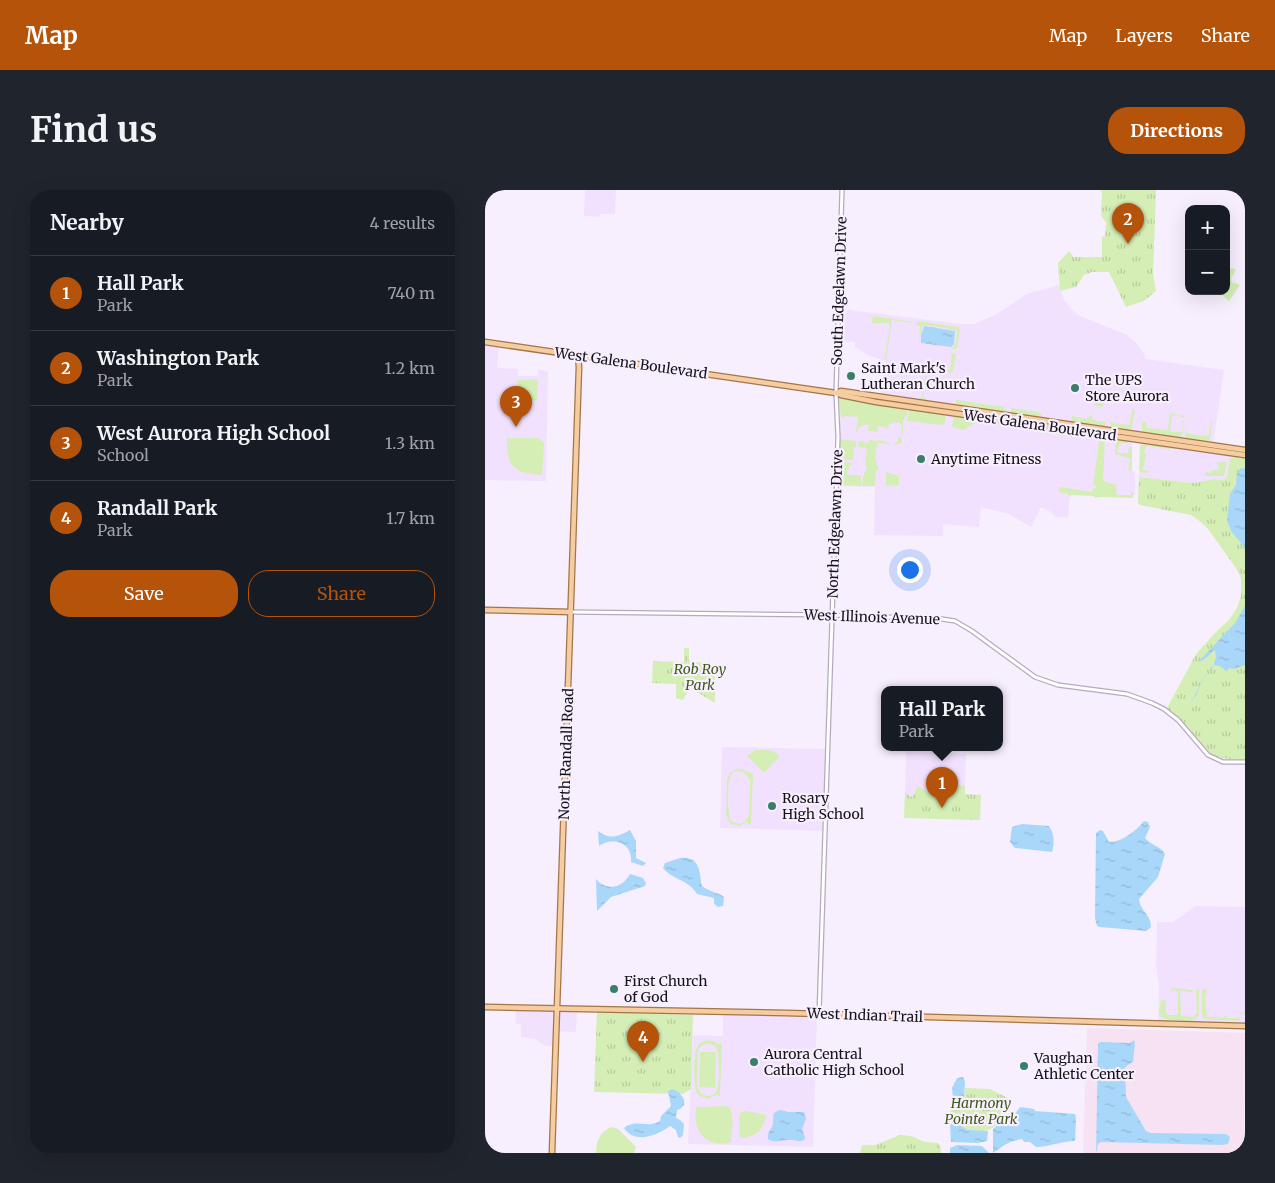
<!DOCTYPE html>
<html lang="en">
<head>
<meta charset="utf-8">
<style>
	body { margin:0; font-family:Merriweather,serif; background:#20242c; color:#f1f3f6 }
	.controls { position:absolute; right:15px; top:15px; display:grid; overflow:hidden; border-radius:10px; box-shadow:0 5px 20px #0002 }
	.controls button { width:45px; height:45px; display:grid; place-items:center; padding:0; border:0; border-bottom:1px solid #363941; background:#171b24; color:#f1f3f6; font:25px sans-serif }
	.you { position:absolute; left:424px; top:379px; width:18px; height:18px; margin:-12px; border:4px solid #fff; border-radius:50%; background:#1a73e8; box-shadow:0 0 0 8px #1a73e833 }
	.badge { display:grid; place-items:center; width:32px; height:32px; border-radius:50%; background:#b45309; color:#fff; font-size:16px; font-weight:700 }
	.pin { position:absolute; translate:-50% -41px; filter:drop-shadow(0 1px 2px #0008) }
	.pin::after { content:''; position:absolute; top:26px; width:18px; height:15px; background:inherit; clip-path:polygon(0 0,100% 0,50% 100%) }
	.popup { position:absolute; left:396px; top:496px; width:122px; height:65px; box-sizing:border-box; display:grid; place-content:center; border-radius:10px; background:#171b24; filter:drop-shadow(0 1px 4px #0005); font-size:16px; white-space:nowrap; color:#9ea1a6 }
	.popup b { font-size:19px; color:#f1f3f6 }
	.popup::after { content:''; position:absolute; left:50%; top:100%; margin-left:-10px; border:10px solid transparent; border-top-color:#171b24 }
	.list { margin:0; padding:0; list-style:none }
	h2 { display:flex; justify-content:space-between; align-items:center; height:65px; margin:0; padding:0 20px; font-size:21px }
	h2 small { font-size:16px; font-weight:400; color:#9ea1a6 }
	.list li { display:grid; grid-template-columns:32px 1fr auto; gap:15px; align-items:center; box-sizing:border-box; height:75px; padding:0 20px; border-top:1px solid #363941 }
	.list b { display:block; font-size:19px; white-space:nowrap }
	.list p { margin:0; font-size:16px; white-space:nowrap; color:#9ea1a6 }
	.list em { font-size:16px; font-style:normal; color:#9ea1a6 }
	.actions { display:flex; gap:10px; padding:15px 20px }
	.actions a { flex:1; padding:11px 0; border:1px solid #b45309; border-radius:20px; text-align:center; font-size:18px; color:#b45309 }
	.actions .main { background:#b45309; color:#fff }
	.map { position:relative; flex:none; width:760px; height:963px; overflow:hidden; border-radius:20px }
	header { display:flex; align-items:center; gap:30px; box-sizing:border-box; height:70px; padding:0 25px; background:#b45309; color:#fff }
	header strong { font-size:24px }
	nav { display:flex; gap:28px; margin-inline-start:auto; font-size:18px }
	.intro { display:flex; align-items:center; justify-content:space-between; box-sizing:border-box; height:120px; padding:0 30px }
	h1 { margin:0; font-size:35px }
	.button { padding:12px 22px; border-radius:20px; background:#b45309; color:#fff; font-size:18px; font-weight:700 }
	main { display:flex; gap:30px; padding:0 30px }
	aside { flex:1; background:#171b24; border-radius:20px; box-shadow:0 5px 20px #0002 }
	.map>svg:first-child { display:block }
	.built { fill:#f2e1fe }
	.industrial { fill:#f6e2f2 }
	.green { fill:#d4eeb6; fill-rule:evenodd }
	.park { fill:url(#park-tufts) }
	.water { fill:url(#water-ripples) }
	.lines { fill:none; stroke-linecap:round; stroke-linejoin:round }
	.minor-casing { stroke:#b6aabf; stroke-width:5.5 }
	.major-casing { stroke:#a37549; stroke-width:7 }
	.minor { stroke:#fff; stroke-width:3 }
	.major { stroke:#f5cda1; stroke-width:4.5 }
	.poi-dot { fill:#3c7c6b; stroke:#f7effd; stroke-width:2 }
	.labels { text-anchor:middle; stroke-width:4.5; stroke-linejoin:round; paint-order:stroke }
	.street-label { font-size:14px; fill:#161219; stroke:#f7effd }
	.poi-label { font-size:14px; fill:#161219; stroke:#f7effd; text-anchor:start }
	.park-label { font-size:14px; font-style:italic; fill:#415a1b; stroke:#f7effd }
</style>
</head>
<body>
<header>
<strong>Map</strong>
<nav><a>Map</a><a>Layers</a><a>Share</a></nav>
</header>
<div class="intro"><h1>Find us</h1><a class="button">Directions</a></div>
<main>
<aside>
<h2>Nearby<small>4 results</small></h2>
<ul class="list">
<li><span class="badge">1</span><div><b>Hall Park</b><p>Park</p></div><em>740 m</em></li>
<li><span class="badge">2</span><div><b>Washington Park</b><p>Park</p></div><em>1.2 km</em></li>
<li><span class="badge">3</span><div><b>West Aurora High School</b><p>School</p></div><em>1.3 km</em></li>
<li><span class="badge">4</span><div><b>Randall Park</b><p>Park</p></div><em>1.7 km</em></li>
</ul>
<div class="actions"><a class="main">Save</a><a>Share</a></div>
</aside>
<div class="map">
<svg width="760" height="963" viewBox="0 0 760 963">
	<defs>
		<pattern id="park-tufts" width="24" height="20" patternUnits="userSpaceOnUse" patternTransform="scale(1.25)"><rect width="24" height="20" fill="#d4eeb6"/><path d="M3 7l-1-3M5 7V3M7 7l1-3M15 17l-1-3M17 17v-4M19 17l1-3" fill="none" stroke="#b5cb9c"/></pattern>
		<pattern id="water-ripples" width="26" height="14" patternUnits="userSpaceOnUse" patternTransform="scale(1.25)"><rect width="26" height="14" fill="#a9d7fa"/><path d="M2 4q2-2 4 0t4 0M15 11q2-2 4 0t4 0" fill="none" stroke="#91b8d6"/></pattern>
	</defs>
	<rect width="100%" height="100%" fill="#f7effd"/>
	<!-- built -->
	<g class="built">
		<path d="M100 0H131L130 24H115V27L99 26Z"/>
		<path d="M574 95 578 108 587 120 595 126 642 145 652 154 659 164 661 169 739 180 728 255 395 206 401 171 384 166 370 157V152L355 151 357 119 475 134H489L510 125 542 104Z"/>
		<path d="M0 155 14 157 12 178 33 179V186H53V179L63 182 61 291 0 290Z"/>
		<path d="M353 206 647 250V278L650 284V305H585L583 328 571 327 566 322 556 317 546 337 524 324 496 317 494 337 458 334V346L389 345 390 297 353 296 355 227Z"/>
		<path d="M655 251 749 265 746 268 742 287 737 290 728 289 709 293 654 287Z"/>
		<path d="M237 557 340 559 338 641 235 638Z"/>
		<path d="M425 557H455V563L481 564 480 596H464L454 608 433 596 427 607 420 603 421 561H425Z"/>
		<path d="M710 716 760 717V833L673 830 674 795 671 775 672 732H688Z"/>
		<path d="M30 820 69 821V856H60L51 849 36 847V834H31Z"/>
		<path d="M73 821 92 822 91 842 72 841Z"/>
		<path d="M238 825 332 826 328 957 203 954 208 845 238 846Z"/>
	</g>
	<!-- industrial -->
	<path class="industrial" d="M602 838 760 843 759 963H598Z"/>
	<!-- green -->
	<g class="green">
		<path d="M389 126 427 132V135V133L407 130 401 170 398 169 400 167 405 136 403 133H388L387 135V128Z"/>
		<path d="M433 131 473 137 475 140 472 159H466C471 156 473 146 471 140L441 135 437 136 434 155 435 136 431 135Z"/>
		<path d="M464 163H469L471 165 468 182 464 184V182L462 181 443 179 438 207 441 208 440 211 435 210 437 207 442 177 465 180 467 164Z"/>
		<path d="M51 189 53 191 52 211C38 210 32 203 32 190Z"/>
		<path d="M355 207 420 218 423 223 418 230V243L416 244 417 236 415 233 407 232V234H404L403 239 400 237 393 236 392 242 383 241 384 235C378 234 374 236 372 242H371L373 227 360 226 359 228 356 227 354 209Z"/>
		<path d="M471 210 520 217 521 222 470 216Z"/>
		<path d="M609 213H619L618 217 609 215 607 228 608 230 621 232 620 238 586 232 587 226 601 229 607 225Z"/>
		<path d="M423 218 458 223 460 226V233L455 235 422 231 424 223Z"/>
		<path d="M526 218 554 222 557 225 555 228 526 224Z"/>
		<path d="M648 218 650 220 646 241 643 242 626 238 625 231 626 230V233L644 235Z"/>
		<path d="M685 223 700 226 698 228 693 225 687 226 685 240 687 242H697L698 231 697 230 699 231 697 246 695 249 659 244 657 242V233L658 231 661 232 662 238 683 240Z"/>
		<path d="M469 225 528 234 529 236 527 237 492 232 479 240 467 237Z"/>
		<path d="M703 226H706L703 227 701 241 703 244 722 246 724 244 726 230 724 229 727 230 725 249 722 253 701 249 700 245Z"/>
		<path d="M534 234 576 240 578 247 569 243 566 244 565 246 564 244 556 242 555 244H554L553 242 535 239 532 237Z"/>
		<path d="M606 245 620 248 618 291 631 295 632 305H646V302H648V308L615 307 610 308 609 306 586 305 585 307 583 304 573 302 575 297 607 302 608 298H611V296L608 295 614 252 612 249 606 247Z"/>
		<path d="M413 247 417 248 416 253 410 255 393 253C390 261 389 272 394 279L391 280 390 296H377L378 287 382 278 380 275 382 258 373 257 374 251 383 253 384 249 392 252 393 250C401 251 403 254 409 255L413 251Z"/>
		<path d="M621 247 644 251 643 253H635L632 261 634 263H643L644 257H647V252V278L645 281 642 280 644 278 645 268 630 264 631 252 622 250Z"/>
		<path d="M22 248H54L59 253 57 285C29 283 21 277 22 248Z"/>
		<path d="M355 249 371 251V257H369L368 270H355Z"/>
		<path d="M657 253 656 256 659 254 687 258 684 260V259L678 258V260L677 258 663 256 660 258 659 263 661 264 658 280 664 281 663 283 656 282 654 280 655 256Z"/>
		<path d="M737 271 742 272 739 286H720V282L726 283 727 280H734V277L731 272 736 273Z"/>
		<path d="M355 272 367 273V275H364V280H362V285H376V296L355 295Z"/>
		<path d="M401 282 414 286V295L401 296Z"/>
		<path d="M270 560H286L295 566 280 582H278L262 566Z"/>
		<path d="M252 579C259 578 262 583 268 583L266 634H263V632L254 636 245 633 241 625 242 589 246 582ZM253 581 260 583 265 590 264 625 260 632 254 634 246 631C242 625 242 592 246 585 248 582 250 582 253 581Z"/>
		<path d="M687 798 708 800 707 802 695 801 696 826 709 827 710 824H712L711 800 714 799V824L711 829 707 831 684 830 676 827 674 822 676 810 683 811H681V822L683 825H691L693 823V803L690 800 686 802Z"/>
		<path d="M719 799 722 800 720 809 722 827H730L731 826V827L738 828 739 826H742V828H754L756 822 760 823V824H756L755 830H752L751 831 719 829 717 825V801Z"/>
		<path d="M221 850 228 851 233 854H237L235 906 232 905 222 909 213 905C208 898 208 865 212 857 214 853 217 852 221 850ZM222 853 230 856C235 862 235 892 232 900 230 904 227 906 222 906L215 903 212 895 213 860 216 856Z"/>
		<path d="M215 862H231L230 898 214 897Z"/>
		<path d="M239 916 245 917C249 927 247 941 246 952 221 959 207 941 211 917Z"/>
		<path d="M261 921 281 925C279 940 270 948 255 948L254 925 256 922Z"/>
		<path d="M127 937 133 939 151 957 149 963H111C111 951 115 941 127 937Z"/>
	</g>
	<!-- park -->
	<g class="park">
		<path d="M615 0H671L668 85 671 101 659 111 641 117 624 82H607L599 85 591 97 575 101 573 73 584 61 589 67H617V47L620 46 621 32 616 26 617 1Z"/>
		<path d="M747 78 751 80 746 88 747 92 755 95 744 111 732 101H741V81Z"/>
		<path d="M750 265 760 268V570C720 568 727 565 702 537 696 530 687 525 682 518L711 464 729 444 744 430 752 418 756 406V389L753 381 723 339 716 332 706 325 655 315 653 313 654 287 709 293 728 289 737 290 742 287 745 269Z"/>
		<path d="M199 458H204V472L225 473 230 484V513L205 498 198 510 191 508V494L167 493 168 471 199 472Z"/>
		<path d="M433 596 454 608 464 596H480V604L496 605 495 630 419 628 420 603 427 607Z"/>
		<path d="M112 822 208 825 206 899 198 904 109 902Z"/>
		<path d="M480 898 505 899 525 909V921L516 923C515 941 496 944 482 939 476 937 470 933 465 929V911H479Z"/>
		<path d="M415 945 426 946 440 952 453 953 455 955 456 963H375L377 955H390Z"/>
	</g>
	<!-- water -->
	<g class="water">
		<path d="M439 136 470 141 469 154 466 157 436 153V145Z"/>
		<path d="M760 278V358L746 341 742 330 745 304 751 295 752 282 755 279Z"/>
		<path d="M760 416V475L749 479 745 478 741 481 735 476 729 475 716 492 712 504 705 514 712 502 715 493 729 474 731 467 730 460 717 471H714L750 433Z"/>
		<path d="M659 631 663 632 665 637 660 648C665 655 676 656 680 664L673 687 654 709C655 721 666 724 666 737L661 741 615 737 612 736 610 728 611 643 615 640 618 641 624 652C637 652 651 641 659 631Z"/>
		<path d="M537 634 564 636C569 643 570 653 567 662L530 658 525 652 527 637Z"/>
		<path d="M145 640 151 651V668L161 673 158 676 146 672C148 653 128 646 114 656L113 641C125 650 132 647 145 640Z"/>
		<path d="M195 668C216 666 214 682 217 696 224 702 233 702 239 707L238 716 233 717 229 714V708L212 704C203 689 187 690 178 678L180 673Z"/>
		<path d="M145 684 158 688 161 693 160 696 126 707 112 721 111 689C121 701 137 699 145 684Z"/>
		<path d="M649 850 650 853 648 872 640 877 641 907 661 941 666 943 741 944 745 947 743 954 737 955 616 952 613 954 611 963 613 854 615 852H618L645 853Z"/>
		<path d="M478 887 480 892 479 909 472 911 468 908 467 898 472 888Z"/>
		<path d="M187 899C196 901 207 916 192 920L191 928 195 930 199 934 198 945 195 948 193 947 191 940 185 936C173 945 150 955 139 938 150 928 163 939 175 931L176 926 186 916 183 901Z"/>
		<path d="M535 917 549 919 550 921 590 924C592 931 590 944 590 951 576 951 565 957 551 957L545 952H539L537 949C523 951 520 955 508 963V939L515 933 517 927C526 928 530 924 535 917Z"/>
		<path d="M295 920 304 922H319L321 929 317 939 320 947 319 950C312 953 309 949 303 950 295 950 290 954 283 949 282 940 287 940 288 934 289 926 286 923 295 920Z"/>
		<path d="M471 933 483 940 503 941 502 951 493 953 466 952 465 934Z"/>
		<path d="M472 955 497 956 504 963H465V958Z"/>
	</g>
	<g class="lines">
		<defs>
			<g id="minor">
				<path d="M86 422 347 425 457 429 470 431 487 441 550 487 573 495 642 504 667 513 679 519 693 530 723 565 738 572H760"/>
				<path d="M334 824 353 247 351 203 357 0"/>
			</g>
			<g id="major">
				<path d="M0 152 351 203 356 205 391 212 760 265"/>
				<path d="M351 203 356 201 760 260"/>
				<path d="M0 420 86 422"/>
				<path d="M0 817 301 823 760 836"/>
				<path d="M67 963 94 177 93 166"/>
			</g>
		</defs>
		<!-- minor casing -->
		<use href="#minor" class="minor-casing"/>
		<!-- major casing -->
		<use href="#major" class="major-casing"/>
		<!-- minor -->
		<use href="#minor" class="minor"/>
		<!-- major -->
		<use href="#major" class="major"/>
	</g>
	<!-- markers -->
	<g class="poi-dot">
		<circle cx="366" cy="186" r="5"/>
		<circle cx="590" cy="198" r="5"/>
		<circle cx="436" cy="269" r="5"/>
		<circle cx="287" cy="616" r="5"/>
		<circle cx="129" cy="799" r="5"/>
		<circle cx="269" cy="872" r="5"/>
		<circle cx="539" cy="876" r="5"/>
	</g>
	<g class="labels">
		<!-- street labels -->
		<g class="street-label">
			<text transform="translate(354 101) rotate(-88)" y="5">South Edgelawn Drive</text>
			<text transform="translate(146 173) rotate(8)" y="5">West Galena Boulevard</text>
			<text transform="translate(555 235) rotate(8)" y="5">West Galena Boulevard</text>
			<text transform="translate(350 334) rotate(-88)" y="5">North Edgelawn Drive</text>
			<text transform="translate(387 427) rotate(2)" y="5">West Illinois Avenue</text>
			<text transform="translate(81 564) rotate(-88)" y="5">North Randall Road</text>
			<text transform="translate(380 825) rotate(2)" y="5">West Indian Trail</text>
		</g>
		<!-- poi labels -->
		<g class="poi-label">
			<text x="376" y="183">Saint Mark's<tspan x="376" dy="16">Lutheran Church</tspan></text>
			<text x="600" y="195">The UPS<tspan x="600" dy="16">Store Aurora</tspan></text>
			<text x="446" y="274">Anytime Fitness</text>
			<text x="297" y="613">Rosary<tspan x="297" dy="16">High School</tspan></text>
			<text x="139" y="796">First Church<tspan x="139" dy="16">of God</tspan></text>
			<text x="279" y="869">Aurora Central<tspan x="279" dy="16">Catholic High School</tspan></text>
			<text x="549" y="873">Vaughan<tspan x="549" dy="16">Athletic Center</tspan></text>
		</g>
		<!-- park labels -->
		<g class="park-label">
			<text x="215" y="484">Rob Roy<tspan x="215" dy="16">Park</tspan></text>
			<text x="496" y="918">Harmony<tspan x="496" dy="16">Pointe Park</tspan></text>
		</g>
	</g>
</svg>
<div class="controls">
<button>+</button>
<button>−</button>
</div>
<div class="you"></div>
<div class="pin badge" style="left:457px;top:618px">1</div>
<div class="popup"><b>Hall Park</b>Park</div>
<div class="pin badge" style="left:643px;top:54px">2</div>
<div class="pin badge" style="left:31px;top:237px">3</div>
<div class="pin badge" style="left:158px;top:872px">4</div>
</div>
</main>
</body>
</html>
